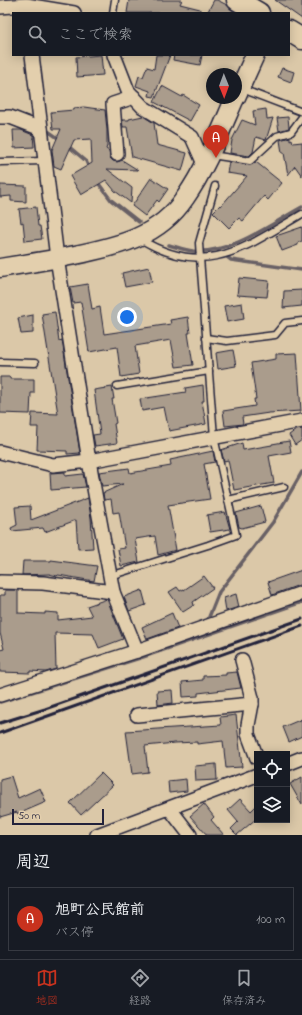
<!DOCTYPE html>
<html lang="ja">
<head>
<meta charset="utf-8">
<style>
	body { margin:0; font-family:"Indie Flower","Klee One",sans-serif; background:#20242c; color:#f1f3f6 }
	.controls { position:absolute; right:12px; bottom:12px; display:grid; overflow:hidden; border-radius:0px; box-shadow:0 2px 10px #0003 }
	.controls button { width:36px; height:36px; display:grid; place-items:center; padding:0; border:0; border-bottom:1px solid #363941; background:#171b24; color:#f1f3f6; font:20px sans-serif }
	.compass { position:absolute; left:206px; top:68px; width:36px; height:36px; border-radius:50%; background:#171b24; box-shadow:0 2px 10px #0003; rotate:179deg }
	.scale { position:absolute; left:12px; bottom:10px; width:92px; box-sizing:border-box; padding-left:4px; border:2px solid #22223b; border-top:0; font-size:11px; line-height:14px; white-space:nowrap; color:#22223b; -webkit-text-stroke:3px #e3cfad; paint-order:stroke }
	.you { position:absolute; left:127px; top:317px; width:14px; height:14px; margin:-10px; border:3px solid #fff; border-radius:50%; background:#1a73e8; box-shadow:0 0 0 6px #1a73e833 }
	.badge { display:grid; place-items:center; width:26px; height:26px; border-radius:50%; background:#c8321e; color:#fff; font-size:13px; font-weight:700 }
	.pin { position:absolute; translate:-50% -33px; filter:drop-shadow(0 1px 2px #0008) }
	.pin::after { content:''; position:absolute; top:21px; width:14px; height:12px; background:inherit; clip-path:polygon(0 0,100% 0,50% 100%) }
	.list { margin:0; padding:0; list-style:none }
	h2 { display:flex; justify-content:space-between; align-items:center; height:52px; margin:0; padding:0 16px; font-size:17px }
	h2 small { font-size:13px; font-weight:400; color:#9ea1a6 }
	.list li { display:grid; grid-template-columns:26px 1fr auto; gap:12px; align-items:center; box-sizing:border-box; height:64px; margin:0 8px 8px; padding:0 8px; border:1px solid #363941; border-radius:0px }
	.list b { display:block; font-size:15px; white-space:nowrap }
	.list p { margin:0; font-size:13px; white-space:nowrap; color:#9ea1a6 }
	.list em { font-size:13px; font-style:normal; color:#9ea1a6 }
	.icon { flex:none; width:22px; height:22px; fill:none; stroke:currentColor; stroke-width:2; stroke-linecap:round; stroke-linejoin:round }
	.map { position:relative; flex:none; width:302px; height:835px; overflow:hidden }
	.search { position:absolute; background:#171b24; box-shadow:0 2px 10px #0003; left:12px; right:12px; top:12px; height:44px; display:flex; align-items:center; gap:10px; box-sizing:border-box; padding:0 14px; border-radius:0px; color:#9ea1a6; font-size:15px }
	.sheet { height:124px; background:#171b24 }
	nav { display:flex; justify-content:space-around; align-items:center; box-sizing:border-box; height:56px; border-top:1px solid #363941; background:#171b24; font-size:11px; color:#9ea1a6 }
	nav a { display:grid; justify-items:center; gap:2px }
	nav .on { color:#c8321e }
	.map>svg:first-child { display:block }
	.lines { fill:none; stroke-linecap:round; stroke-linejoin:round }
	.stream { stroke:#686065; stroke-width:3.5 }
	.building { fill:#aa9c8c; stroke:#22223b }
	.lane-casing { stroke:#22223b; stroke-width:9 }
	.street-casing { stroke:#22223b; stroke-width:16 }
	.secondary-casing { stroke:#22223b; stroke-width:21 }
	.primary-casing { stroke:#22223b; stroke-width:23 }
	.lane { stroke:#e3cfad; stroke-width:6 }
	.street { stroke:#e3cfad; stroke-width:13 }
	.secondary { stroke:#e3cfad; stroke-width:18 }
	.primary { stroke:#e3cfad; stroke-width:20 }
	.rail { stroke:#22223b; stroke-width:3 }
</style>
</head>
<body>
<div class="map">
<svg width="302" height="835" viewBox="0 0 302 835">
	<rect width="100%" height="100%" fill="#dbc8a8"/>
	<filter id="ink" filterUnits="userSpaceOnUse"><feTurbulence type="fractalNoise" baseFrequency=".025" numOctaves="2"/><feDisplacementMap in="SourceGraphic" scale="8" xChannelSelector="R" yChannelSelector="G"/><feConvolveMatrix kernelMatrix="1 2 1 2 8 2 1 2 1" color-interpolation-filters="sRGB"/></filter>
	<g filter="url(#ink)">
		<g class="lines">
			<!-- stream -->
			<g class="stream">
				<path d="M45 129 61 140"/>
				<path d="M67 145 86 161 90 170"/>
				<path d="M96 180 111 200 139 222"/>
				<path d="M169 245C177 247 185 250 193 251 232 254 269 225 302 207"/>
				<path d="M217 249 231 260 302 270"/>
				<path d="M207 622 219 592 273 522 302 472"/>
				<path d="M0 702 143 657 302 602"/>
			</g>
		</g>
		<!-- building -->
		<g class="building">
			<path d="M129 0H182L180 4 200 9V13H127Z"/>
			<path d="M214 0H217L227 5 236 13H207Z"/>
			<path d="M275 0H302V19Z"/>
			<path d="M101 55 103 75 77 77 76 57Z"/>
			<path d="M156 55H170L154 97 149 96 150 91 136 86 139 76 143 77 147 67 154 69Z"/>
			<path d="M174 55H202L200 65 173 60Z"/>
			<path d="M282 68 294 72 291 82 278 77Z"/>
			<path d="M162 86 182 97 183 95 199 105 190 121 154 102Z"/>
			<path d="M84 107 105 110 107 130V146L106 149 109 151 110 158 113 161 117 162 122 160 138 170 107 169 132 188 131 203 115 191 106 180 81 195 70 176 92 163 91 139 74 140 61 169 54 166 52 150 61 129H53L51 112 74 110V108Z"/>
			<path d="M266 109 267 119 273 118 266 140 256 137 253 152 249 156 230 153 232 140 242 120 255 125 253 111Z"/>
			<path d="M143 116 154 123 157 145 187 153 182 171 132 157 127 127H123L122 120H129V119Z"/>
			<path d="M288 117 289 128 279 131 277 118Z"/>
			<path d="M13 130H21L33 135 34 147 14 148Z"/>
			<path d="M290 137V140L292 139 293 143 302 142V176L295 166 288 175 284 153H282L280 140Z"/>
			<path d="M229 162 250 165 256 162 282 183 268 200 264 196 243 221 239 218 229 228 213 212 220 205 221 206 247 176 227 173Z"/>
			<path d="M151 178 168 189 159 202 157 200 145 216 132 206Z"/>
			<path d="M0 185 26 186V202L11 201V196L0 197Z"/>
			<path d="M36 207 38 226H40L42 239 25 241 23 222 21 223 19 209Z"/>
			<path d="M302 227V241L298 243V245L282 251 276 236Z"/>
			<path d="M149 267 152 282 125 287 122 273Z"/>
			<path d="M239 278 269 281 267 297 237 295Z"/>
			<path d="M88 284 92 309 100 307 104 334 171 324 170 320 188 317 190 333H188L193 365 176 367 171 340 135 346 139 374 121 377 117 347 89 352 81 302 73 303 70 287Z"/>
			<path d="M302 290V306L283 308 284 291Z"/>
			<path d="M242 303 244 319 227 322 224 306Z"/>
			<path d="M55 312 59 341 62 340 80 453 67 454V451L37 450 38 427H31L32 413 58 414 42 314Z"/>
			<path d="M33 315V333L21 334 18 318Z"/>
			<path d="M233 350 236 366 218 369 216 353Z"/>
			<path d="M297 353 301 411 269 413 242 417 243 424 225 426 223 411 255 406 254 399H256L251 363 276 359V354Z"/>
			<path d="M0 377H10V379H34V393H31L30 414 0 413Z"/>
			<path d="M203 385 204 401H202L206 424 169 431 164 407 142 411 140 399 186 392 185 388Z"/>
			<path d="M112 387 114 399H112L116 423 114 424 117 443 95 446 93 435 100 434 94 390Z"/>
			<path d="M302 429V440L295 445 289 435 296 430Z"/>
			<path d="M289 441 291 452 269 456 274 483 234 490 228 460 224 461 221 450 242 443 243 450 272 445V444Z"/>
			<path d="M213 451 215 462 204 464 210 499 168 505 176 550 158 555 155 536 135 539 139 562 121 566 118 549 125 548 119 512 113 513 111 499 104 500 103 493 123 484 102 486 99 472 129 468 130 473 171 466 170 460Z"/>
			<path d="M65 472V476L83 474 86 487 51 490 50 473Z"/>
			<path d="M88 498 91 518 93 548 78 549 76 520 45 532 43 528 12 531 11 528 17 525 15 507 30 506 31 520Z"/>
			<path d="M261 506 265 522 242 528 239 527 236 513Z"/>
			<path d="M225 512 230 529 210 532 207 515Z"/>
			<path d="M51 560 97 566 94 581 58 575 57 576 49 574 22 575 23 561H51Z"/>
			<path d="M302 570V584L272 595 268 582Z"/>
			<path d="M204 576 213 588 193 602 194 605 183 612 169 592 177 587 180 591 184 589V590Z"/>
			<path d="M5 590H18V613L45 614V612L58 613V620L92 616 87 606 107 599 123 639 99 648 93 634 55 633 56 669 46 672 30 671V673L0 672V650L4 649 0 633V595H5Z"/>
			<path d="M142 590 146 605 129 611 124 597Z"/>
			<path d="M236 594 239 607 226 611 224 598Z"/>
			<path d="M172 613 178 628 147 639 142 627Z"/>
			<path d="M237 672 241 688 198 693V696L183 697 182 682 203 680V676L226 675V673Z"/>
			<path d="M172 690 173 703 158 705 157 691Z"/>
			<path d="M236 715 242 767 226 768 223 741 197 744V742L175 743 145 746 148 772 132 774 126 731 221 725 220 717Z"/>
			<path d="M302 719V736L289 742 283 727Z"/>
			<path d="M216 764 217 780 196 781 195 766Z"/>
			<path d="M101 773 113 785 81 815 70 803Z"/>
			<path d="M11 776 18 798 40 788 46 802 18 814 17 812 0 817V779Z"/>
			<path d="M302 777V805L290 784Z"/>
			<path d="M186 779 187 791 169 793 168 781Z"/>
			<path d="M240 799 251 811 257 805V818L237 835 231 829 238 822 228 810Z"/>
			<path d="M204 804 214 817 211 820 224 835H207L190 816Z"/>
		</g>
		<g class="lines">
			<defs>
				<g id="lane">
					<path d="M113 13 115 0"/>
					<path d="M242 89 302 112"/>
					<path d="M213 153 218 156 250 161 277 136 291 132 302 117"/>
					<path d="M0 162 45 161"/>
					<path d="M140 239C206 279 244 248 302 214"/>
					<path d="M206 338 227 341 275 335 285 323 302 321"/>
					<path d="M0 362 35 363"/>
					<path d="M117 386 209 371"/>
					<path d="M228 500 284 487"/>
					<path d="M110 576 208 545 236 535 214 437 200 258 199 243 215 186"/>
				</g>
				<g id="street">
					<path d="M0 7 26 5 74 13"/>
					<path d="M32 55 57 258 89 461 113 592 137 651"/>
					<path d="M114 55 128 91 143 107 192 137 204 164"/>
					<path d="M0 117H10L41 129"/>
					<path d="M117 154 113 104 134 97"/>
					<path d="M0 452 53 465 89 461 302 421"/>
					<path d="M0 582 43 583 113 592"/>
					<path d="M242 660 252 698V704L248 725V734L257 758"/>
					<path d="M0 695 137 651 302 593"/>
					<path d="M137 715 252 704"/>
					<path d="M287 764 302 758"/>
					<path d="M170 809 190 835"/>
					<path d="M97 835 257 775"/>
				</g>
				<g id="secondary">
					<path d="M236 97 255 55"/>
					<path d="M0 268C25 264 50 260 75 255 118 246 159 237 185 198 206 168 220 132 235 98"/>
				</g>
				<g id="primary">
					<path d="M237 0 259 13"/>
					<path d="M289 31 302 39"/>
				</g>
			</defs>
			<!-- lane casing -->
			<use href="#lane" class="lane-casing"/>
			<!-- street casing -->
			<use href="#street" class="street-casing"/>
			<!-- secondary casing -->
			<use href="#secondary" class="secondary-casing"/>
			<!-- primary casing -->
			<use href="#primary" class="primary-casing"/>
			<!-- lane -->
			<use href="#lane" class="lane"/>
			<!-- street -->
			<use href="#street" class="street"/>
			<!-- secondary -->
			<use href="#secondary" class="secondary"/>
			<!-- primary -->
			<use href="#primary" class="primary"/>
			<!-- rail -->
			<g class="rail">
				<path d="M0 723 45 709 302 619"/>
				<path d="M0 733 302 626"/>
			</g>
		</g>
	</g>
</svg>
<div class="controls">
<button><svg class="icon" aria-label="locate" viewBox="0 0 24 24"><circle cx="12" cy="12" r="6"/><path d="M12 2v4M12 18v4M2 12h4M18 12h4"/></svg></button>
<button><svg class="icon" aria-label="layers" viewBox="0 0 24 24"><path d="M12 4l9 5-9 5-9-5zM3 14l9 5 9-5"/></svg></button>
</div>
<svg class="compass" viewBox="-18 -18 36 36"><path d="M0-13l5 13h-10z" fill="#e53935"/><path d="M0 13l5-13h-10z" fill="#9ea1a6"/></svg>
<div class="scale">50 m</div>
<div class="you"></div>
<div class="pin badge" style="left:216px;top:158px">A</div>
<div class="search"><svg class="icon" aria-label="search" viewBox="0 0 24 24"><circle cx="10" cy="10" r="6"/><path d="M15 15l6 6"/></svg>ここで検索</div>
</div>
<section class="sheet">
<h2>周辺<small></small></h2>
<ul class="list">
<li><span class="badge">A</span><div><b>旭町公民館前</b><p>バス停</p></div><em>100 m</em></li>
</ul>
</section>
<nav>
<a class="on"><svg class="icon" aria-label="map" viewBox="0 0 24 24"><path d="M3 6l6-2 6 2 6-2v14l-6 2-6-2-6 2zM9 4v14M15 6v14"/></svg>地図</a>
<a><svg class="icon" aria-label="directions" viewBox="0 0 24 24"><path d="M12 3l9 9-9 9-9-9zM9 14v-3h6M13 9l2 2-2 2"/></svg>経路</a>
<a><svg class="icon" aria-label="saved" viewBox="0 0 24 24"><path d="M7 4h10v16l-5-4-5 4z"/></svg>保存済み</a>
</nav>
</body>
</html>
